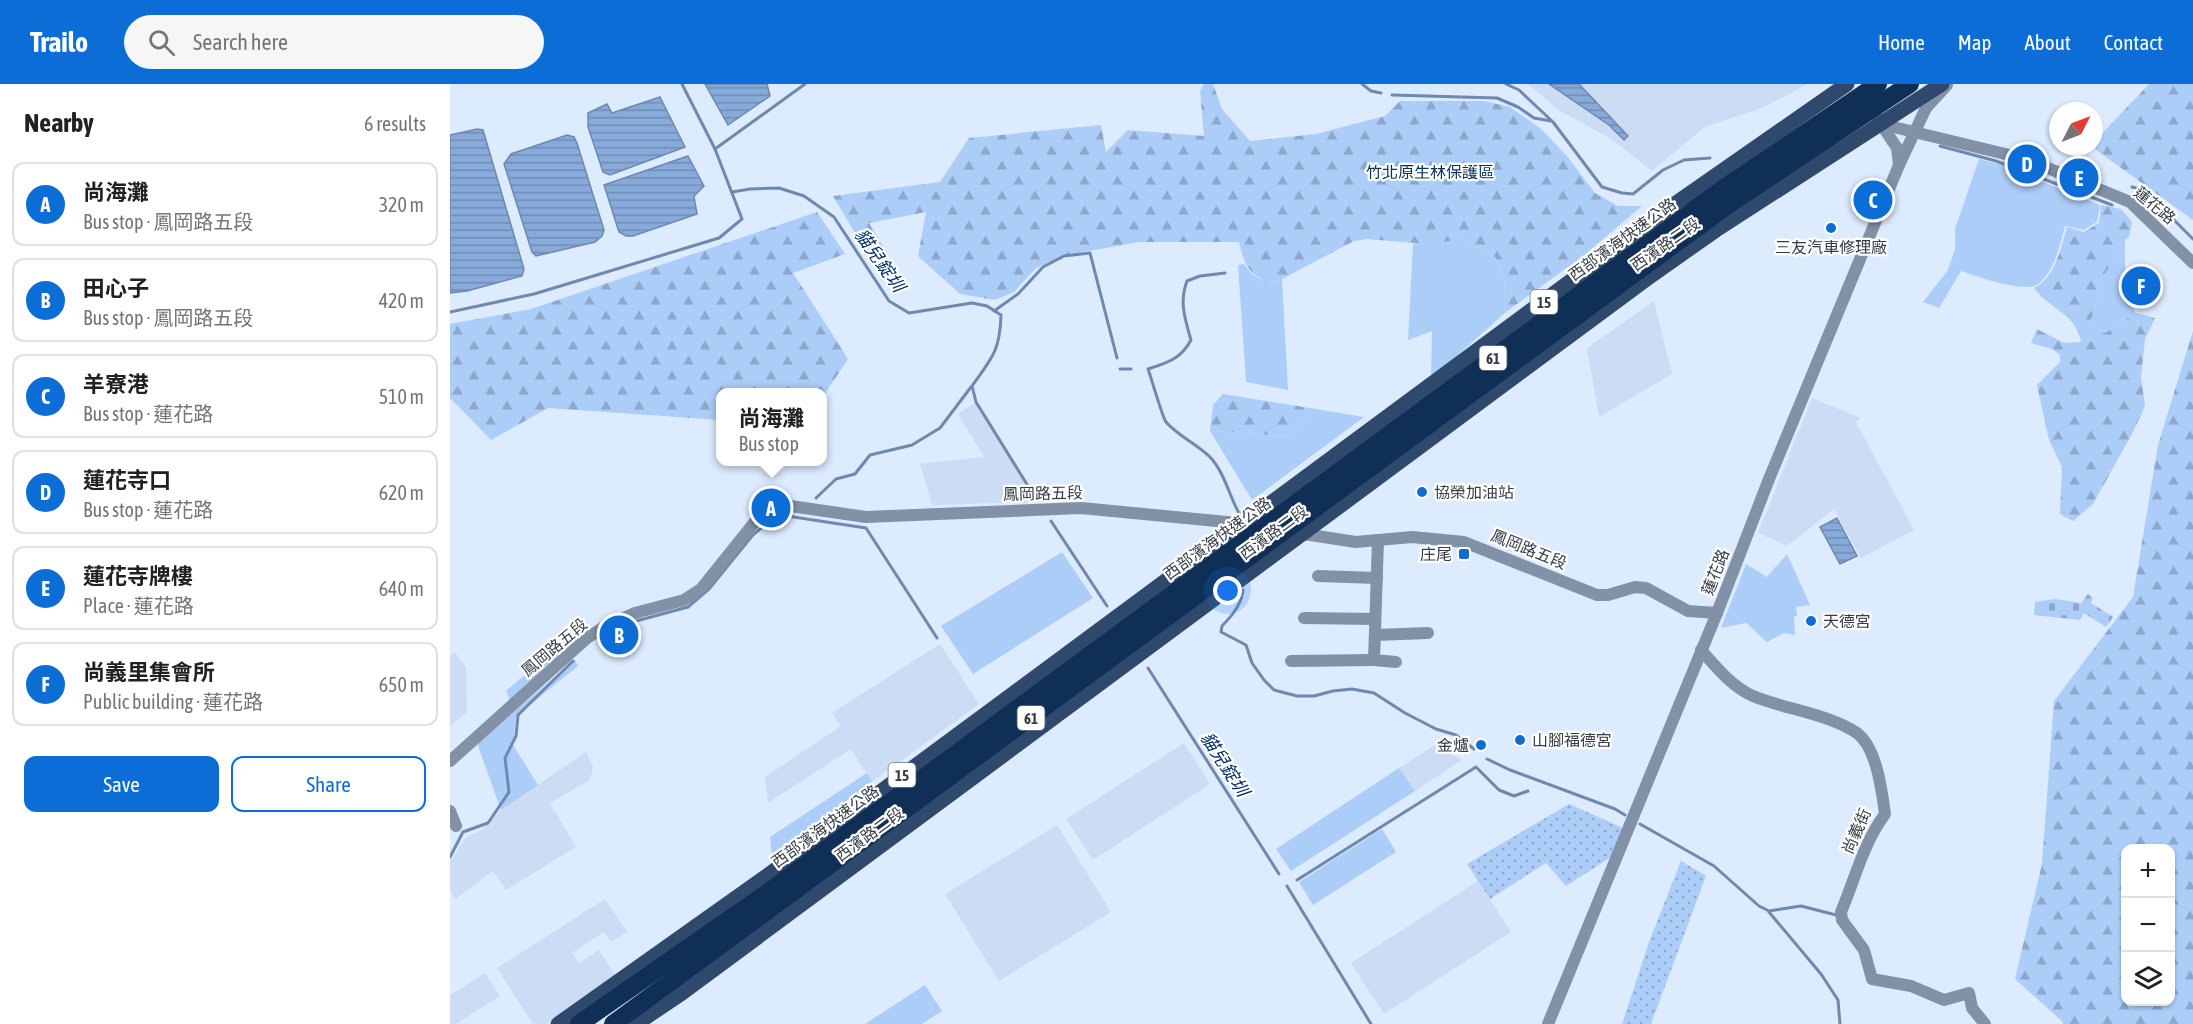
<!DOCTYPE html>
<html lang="en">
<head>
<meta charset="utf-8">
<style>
	body { margin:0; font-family:"Asap Condensed","Noto Sans TC",sans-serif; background:#f6f6f6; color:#202124 }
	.controls { position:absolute; right:18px; bottom:18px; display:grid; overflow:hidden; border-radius:12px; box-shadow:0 2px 4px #0004 }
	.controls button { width:54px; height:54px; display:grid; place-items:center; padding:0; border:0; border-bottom:2px solid #e0e0e0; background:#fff; color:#202124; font:30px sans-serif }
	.compass { position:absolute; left:1599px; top:18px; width:54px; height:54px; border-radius:50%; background:#fff; box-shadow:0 2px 4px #0004; rotate:48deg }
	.you { position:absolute; left:778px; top:507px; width:21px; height:21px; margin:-15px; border:4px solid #fff; border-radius:50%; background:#1a73e8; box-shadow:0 0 0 9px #1a73e833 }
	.badge { display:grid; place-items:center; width:39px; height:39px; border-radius:50%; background:#0b6dd5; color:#fff; font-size:20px; font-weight:700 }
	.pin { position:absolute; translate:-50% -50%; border:3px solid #fff; box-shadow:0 2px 6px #0006 }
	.popup { position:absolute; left:266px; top:304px; width:111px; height:78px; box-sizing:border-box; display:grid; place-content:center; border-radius:12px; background:#fff; filter:drop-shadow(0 2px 4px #0005); font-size:20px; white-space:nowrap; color:#757577 }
	.popup b { font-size:22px; color:#202124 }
	.popup::after { content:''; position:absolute; left:50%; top:100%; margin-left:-12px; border:12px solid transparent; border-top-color:#fff }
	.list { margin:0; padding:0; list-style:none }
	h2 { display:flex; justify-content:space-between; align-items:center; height:78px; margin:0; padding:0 24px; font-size:26px }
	h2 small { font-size:20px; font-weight:400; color:#757577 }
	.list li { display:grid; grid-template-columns:39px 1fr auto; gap:18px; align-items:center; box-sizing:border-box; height:84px; margin:0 12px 12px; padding:0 12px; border:2px solid #e0e0e0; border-radius:12px }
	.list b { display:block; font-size:22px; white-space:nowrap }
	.list p { margin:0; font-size:20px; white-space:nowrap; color:#757577 }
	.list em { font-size:20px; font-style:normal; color:#757577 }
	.actions { display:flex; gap:12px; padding:18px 24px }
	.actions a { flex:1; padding:14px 0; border:2px solid #0b6dd5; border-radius:12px; text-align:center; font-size:21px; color:#0b6dd5 }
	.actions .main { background:#0b6dd5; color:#fff }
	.icon { flex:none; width:33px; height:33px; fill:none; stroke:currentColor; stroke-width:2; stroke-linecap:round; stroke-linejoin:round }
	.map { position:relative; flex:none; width:1743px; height:940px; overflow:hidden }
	header { display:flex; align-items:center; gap:36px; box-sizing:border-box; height:84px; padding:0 30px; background:#0b6dd5; color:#fff }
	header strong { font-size:28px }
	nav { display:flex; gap:33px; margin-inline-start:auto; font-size:21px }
	.search { width:420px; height:54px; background:#f6f6f6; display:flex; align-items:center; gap:15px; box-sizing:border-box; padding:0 21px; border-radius:33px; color:#757577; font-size:22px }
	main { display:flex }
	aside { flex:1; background:#fff }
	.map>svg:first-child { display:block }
	.built { fill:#cbdcf4 }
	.grass { fill:#accdf8 }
	.forest { fill:url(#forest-firs); fill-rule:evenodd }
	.cemetery { fill:url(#cemetery-stones) }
	.garden { fill:url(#garden-dots) }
	.water { fill:url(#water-rules); stroke:#6f89ae; stroke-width:1.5 }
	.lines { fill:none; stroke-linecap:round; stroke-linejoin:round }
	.stream { stroke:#6f89ae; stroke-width:3 }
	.minor { stroke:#8291a6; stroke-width:12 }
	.major { stroke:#2e496c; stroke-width:15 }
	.highway { stroke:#102f57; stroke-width:18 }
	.highway-bridge { stroke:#102f57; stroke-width:18 }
	.poi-dot { fill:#0b6dd5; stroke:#fff; stroke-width:2 }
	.labels { text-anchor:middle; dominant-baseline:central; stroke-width:4.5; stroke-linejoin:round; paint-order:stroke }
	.shield { fill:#fff; stroke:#72777e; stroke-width:1.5 }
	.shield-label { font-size:15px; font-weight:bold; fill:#363d47 }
	.park-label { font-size:16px; fill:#0b2f5a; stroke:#fff }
	.street-label { font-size:16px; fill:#363d47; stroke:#fff }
	.poi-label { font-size:16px; fill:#363d47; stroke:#fff; text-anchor:start }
	.water-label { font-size:18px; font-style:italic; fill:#002e66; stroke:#fff }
</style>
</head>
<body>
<header>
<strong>Trailo</strong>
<div class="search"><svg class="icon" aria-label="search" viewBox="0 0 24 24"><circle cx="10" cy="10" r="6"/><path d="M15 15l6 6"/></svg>Search here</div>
<nav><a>Home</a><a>Map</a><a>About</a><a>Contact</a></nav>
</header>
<main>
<aside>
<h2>Nearby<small>6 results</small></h2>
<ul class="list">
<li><span class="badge">A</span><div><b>尚海灘</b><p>Bus stop · 鳳岡路五段</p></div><em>320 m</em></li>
<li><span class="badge">B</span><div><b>田心子</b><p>Bus stop · 鳳岡路五段</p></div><em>420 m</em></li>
<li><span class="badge">C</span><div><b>羊寮港</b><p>Bus stop · 蓮花路</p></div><em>510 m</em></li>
<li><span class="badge">D</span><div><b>蓮花寺口</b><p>Bus stop · 蓮花路</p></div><em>620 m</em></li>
<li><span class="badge">E</span><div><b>蓮花寺牌樓</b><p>Place · 蓮花路</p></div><em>640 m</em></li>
<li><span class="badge">F</span><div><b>尚義里集會所</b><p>Public building · 蓮花路</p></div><em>650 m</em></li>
</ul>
<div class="actions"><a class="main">Save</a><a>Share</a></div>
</aside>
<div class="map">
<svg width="1743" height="940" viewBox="0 0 1743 940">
	<defs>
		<pattern id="forest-firs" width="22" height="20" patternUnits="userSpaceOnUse" patternTransform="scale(1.5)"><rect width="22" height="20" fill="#accdf8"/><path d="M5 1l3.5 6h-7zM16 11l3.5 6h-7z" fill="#8da8cb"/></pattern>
		<pattern id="cemetery-stones" width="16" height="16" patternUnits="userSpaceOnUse" patternTransform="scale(1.5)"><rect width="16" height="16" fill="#accdf8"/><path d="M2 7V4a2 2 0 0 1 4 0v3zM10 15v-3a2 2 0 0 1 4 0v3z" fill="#8da8cb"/></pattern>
		<pattern id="garden-dots" width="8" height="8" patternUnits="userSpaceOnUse" patternTransform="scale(1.5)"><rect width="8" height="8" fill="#accdf8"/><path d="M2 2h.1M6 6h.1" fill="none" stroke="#8da8cb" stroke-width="1.8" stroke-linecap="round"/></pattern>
		<pattern id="water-rules" width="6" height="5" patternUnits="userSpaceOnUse" patternTransform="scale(1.5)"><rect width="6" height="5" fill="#87aada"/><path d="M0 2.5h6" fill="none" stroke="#6f8cb3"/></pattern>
	</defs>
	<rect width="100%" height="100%" fill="#ddebff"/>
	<g class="built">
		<path d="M 1078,0 L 1358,0 L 1312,24 L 1255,43 L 1202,87 L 1160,54 L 1110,27 Z"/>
		<path d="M 1204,217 L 1222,290 L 1149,333 L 1137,264 Z"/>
		<path d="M 1362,314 L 1411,334 L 1406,338 L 1464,446 L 1411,474 L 1384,425 L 1337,462 L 1308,449 Z"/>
		<path d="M 526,318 L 587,418 L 482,421 L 470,380 L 534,373 L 508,330 Z"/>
		<path d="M 490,560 L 529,620 L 422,698 L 401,665 L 318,719 L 315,693 L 391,642 L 382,629 Z"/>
		<path d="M 5,568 L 16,584 L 17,628 L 0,642 L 0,571 Z"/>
		<path d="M 734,659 L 760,700 L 643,776 L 616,735 Z"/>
		<path d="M 986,660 L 1012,676 L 965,707 L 949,684 Z"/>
		<path d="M 136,668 L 143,683 L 140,696 L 100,719 L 126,763 L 56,806 L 43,787 L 5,815 L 0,807 L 0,778 L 15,754 L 32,746 L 51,726 Z"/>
		<path d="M 607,741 L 661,828 L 549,897 L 495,810 Z"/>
		<path d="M 1028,797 L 1061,848 L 934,930 L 901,879 Z"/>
		<path d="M 155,815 L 177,848 L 161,858 L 154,848 L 122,869 L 129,879 L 149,866 L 167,894 L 96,940 L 83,940 L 47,884 Z"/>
		<path d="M 35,889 L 50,912 L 6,940 L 0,940 L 0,911 Z"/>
	</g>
	<g class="grass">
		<path d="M 1529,75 L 1549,80 L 1650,121 L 1647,138 L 1634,146 L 1615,142 C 1610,160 1605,187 1588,200 C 1574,210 1527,192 1511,187 L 1489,224 L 1473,218 L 1498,186 L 1505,165 L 1505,145 Z"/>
		<path d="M 1015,155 L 1046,174 L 1054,195 L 1056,228 L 981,295 L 982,247 L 958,256 L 963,160 Z"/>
		<path d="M 1675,156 L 1675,201 L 1669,208 L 1686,229 L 1655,249 L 1640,240 L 1654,190 L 1661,182 L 1666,162 Z"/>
		<path d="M 794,180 L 802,190 L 817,199 L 832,195 L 838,306 L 796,298 L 788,181 Z"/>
		<path d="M 866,325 L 914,333 L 802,416 L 760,347 L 837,352 Z"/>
		<path d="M 612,468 L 643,514 L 523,590 L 491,542 Z"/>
		<path d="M 1337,470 L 1360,521 L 1346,523 L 1347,532 L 1344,532 L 1345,551 L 1334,549 L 1317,558 L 1296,539 L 1271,544 L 1296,480 L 1317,493 Z"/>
		<path d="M 115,557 L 120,566 L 61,618 L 56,607 Z"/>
		<path d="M 125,576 L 128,582 L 66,632 L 63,661 L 88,701 L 51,726 L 27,659 Z"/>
		<path d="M 949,684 L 965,707 L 841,787 L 826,765 Z"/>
		<path d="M 417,689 L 422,698 L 322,772 L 320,753 Z"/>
		<path d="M 932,745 L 946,768 L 863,821 L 849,798 Z"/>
		<path d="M 475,901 L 492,927 L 472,940 L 415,940 Z"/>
	</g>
	<g class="forest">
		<path d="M 754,0 L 763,0 L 772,25 L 800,57 L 866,50 L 935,32 L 950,17 L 1034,17 L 1060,23 L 1090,44 L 1117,72 L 1145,109 L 1168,122 L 1192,122 L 1133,172 L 1056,228 L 1054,195 L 1046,174 L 1015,155 L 975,160 L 917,155 L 904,157 L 832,195 L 817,199 C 796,186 795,181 789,158 L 689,158 L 617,171 L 586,184 L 564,208 L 545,216 L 510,210 L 468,172 L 476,128 L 419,139 L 437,169 L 425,183 L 383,112 L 490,98 L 519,54 L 651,41 L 656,68 L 678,46 L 754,52 L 750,7 Z"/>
		<path d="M 1699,0 L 1743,0 L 1743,136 L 1642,63 L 1644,58 Z"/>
		<path d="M 1651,121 L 1671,125 L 1682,138 L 1679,153 L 1666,162 L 1661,182 L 1654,190 L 1640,240 L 1655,249 L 1686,229 L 1705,234 L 1695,255 L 1691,293 L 1695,322 L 1683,348 L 1643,420 L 1623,437 L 1610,430 L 1612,383 L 1599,356 L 1587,301 L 1610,278 L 1610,271 L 1602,265 L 1581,259 L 1587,245 L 1614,259 L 1631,258 C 1626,229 1599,225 1584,204 C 1605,194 1611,164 1617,143 L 1634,148 L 1649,139 Z"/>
		<path d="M 367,128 L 395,170 L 343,189 L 398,275 L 372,314 L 372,308 L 270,308 L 270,336 L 98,324 L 41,356 L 0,314 L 0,240 L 81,225 Z"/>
		<path d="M 1743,247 L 1743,940 L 1613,940 L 1612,937 L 1565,895 L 1592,780 L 1604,617 L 1683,513 L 1708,361 ZM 1676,764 L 1720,764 L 1720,918 L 1676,918 Z"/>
		<path d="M 773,310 L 866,325 L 837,352 L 760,347 L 763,321 Z"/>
	</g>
	<path class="cemetery" d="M 1638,510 L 1643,514 L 1641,519 L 1663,533 L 1656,543 L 1634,529 L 1630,536 L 1584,531 L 1585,518 L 1605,515 L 1631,519 Z"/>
	<g class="garden">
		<path d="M 1119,720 L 1173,744 L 1161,773 L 1116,802 L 1096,779 L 1040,815 L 1017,780 Z"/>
		<path d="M 1231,777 L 1256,792 L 1201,940 L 1172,940 L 1199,858 Z"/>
	</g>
	<g class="water">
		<path d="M 255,0 L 317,0 L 320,12 L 278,41 Z"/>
		<path d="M 1099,0 L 1129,0 L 1178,52 L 1174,56 L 1159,41 Z"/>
		<path d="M 210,13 L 235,63 L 160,91 L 153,88 L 138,43 L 138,29 L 157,20 L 162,29 Z"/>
		<path d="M 27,45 L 33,46 L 74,185 L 72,192 L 17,207 L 0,209 L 0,51 Z"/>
		<path d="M 117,51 L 124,53 L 127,59 L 154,146 L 152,152 L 145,158 L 86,172 L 82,168 L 54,80 L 61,70 Z"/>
		<path d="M 238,72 L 254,102 L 244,112 L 247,130 L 183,152 L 176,152 L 169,148 L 154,101 Z"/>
		<path d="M 1387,434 L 1407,472 L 1390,480 L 1370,443 Z"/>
	</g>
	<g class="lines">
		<g class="stream">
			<path d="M 912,0 L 921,7 L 931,9"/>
			<path d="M 1056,0 L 1069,6 L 1103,38 L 1152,103 L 1172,109 L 1183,110 L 1213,86 L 1234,76 L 1260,74"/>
			<path d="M 942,11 L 1047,14 L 1068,23 L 1084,34 L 1101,37"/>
			<path d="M 1490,62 L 1546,77 L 1662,121"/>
			<path d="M 265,65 L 355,0"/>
			<path d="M 1682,103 L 1694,106 L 1743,155"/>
			<path d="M 282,108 L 300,105 L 329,104 L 354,112 L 384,133 L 439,217 L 459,229 L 522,219 L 537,222 L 551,231 C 550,267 542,274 522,302 L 526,318 L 578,402"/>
			<path d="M 775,189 L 750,192 L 737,197 C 729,218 735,235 741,256 C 731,275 717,279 698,285 C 701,293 713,335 716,338 C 728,352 747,360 760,373 C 775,389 779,412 790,431"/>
			<path d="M 544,227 L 568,210 L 593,183 L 614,172 L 640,169 L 667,274"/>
			<path d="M 0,228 L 84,210 L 269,154 L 292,135 L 265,65 L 232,0"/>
			<path d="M 670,285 L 681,285"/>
			<path d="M 366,414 L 386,395 L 405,390 L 420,371 L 462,361 L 490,344 L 521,303"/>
			<path d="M 601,437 L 657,522"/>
			<path d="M 793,506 C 792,520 782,532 772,542 L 771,548 L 796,561 L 802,579 L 814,596 L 824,606 L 847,612 L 864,612 L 883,607 L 902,605 L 924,609 L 955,629 L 986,645 L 1006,651 L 1024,665"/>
			<path d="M 175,540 L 238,523 L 259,505 L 302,452 L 319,437 L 337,432 L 416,444 L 487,554"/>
			<path d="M 698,584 L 829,790"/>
			<path d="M 1037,675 L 1060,686 L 1165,725 L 1175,731"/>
			<path d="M 1190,740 L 1264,782 L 1309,822 L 1319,827 L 1351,822 L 1386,831"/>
			<path d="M 0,773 L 13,748 L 38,739 L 59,708 L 55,674 L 66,652 L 68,631 L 123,577"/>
			<path d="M 847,796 L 1026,683 L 1049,706 L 1064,712 L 1078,707"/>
			<path d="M 837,802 L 921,940"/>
			<path d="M 1319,828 L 1371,890 L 1388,916 L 1390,940"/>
		</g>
		<g class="minor">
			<path d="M 1428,35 L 1431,40 L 1576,75 L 1680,118 L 1743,179"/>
			<path d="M 1431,40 L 1447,64 L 1449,81"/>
			<path d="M 847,449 L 906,458 L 962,453 L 1014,458 L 1147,511 L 1158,511 L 1185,503 L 1196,504 L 1238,527 L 1267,529"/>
			<path d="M 928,456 L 924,576 L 946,578"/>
			<path d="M 868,492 L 927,494"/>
			<path d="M 854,534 L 925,535"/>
			<path d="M 925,551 L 978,549"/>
			<path d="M 1251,566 C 1266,583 1282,603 1303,612 C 1334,625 1379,630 1407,649 C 1427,664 1432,708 1435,730 C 1413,760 1405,795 1391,828 L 1392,836 L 1414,866 L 1422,895 L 1461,902 L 1494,916 L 1519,909 L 1522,924 L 1535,940"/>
			<path d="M 841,577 L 924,576"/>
			<path d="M 0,677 L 137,554 L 154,543 L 185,529 L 234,516 L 251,505 L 320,419 L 416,433 L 631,424 L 798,440"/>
			<path d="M 0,727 L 6,742"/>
			<path d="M 1098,940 L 1267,529 L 1319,395 L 1449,81 L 1476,24 L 1497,1"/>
		</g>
		<g class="major">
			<path d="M 108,940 L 318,791 L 1222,122 L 1397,0"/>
			<path d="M 186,940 L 232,909 L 1202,191 L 1266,146 L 1492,0"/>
		</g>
		<g class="highway">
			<path d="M 129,940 L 320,807 L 1270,107"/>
			<path d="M 163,940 L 1279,120"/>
		</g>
		<g class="highway-bridge">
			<path d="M 1270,107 L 1428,0"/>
			<path d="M 1279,120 L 1460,0"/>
		</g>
	</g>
	<g class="poi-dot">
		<circle cx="1381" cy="144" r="6"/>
		<circle cx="972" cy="408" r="6"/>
		<rect x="1008" y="464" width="12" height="12" rx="3"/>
		<circle cx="1361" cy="537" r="6"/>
		<circle cx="1070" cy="656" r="6"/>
		<circle cx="1031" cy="661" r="6"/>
	</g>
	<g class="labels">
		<g class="shield">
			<rect x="1080.5" y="206" width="27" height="24" rx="4.5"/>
			<rect x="1029.5" y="262" width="27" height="24" rx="4.5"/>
			<rect x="567.5" y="622" width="27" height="24" rx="4.5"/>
			<rect x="438.5" y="679" width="27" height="24" rx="4.5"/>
		</g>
		<g class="shield-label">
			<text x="1094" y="218">15</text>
			<text x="1043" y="274">61</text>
			<text x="581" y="634">61</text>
			<text x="452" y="691">15</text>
		</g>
		<g class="park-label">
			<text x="980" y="88">竹北原生林保護區</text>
		</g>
		<g class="street-label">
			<text transform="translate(1705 121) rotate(40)">蓮花路</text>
			<text transform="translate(1172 155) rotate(-36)">西部濱海快速公路</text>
			<text transform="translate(1215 160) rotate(-35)">西濱路二段</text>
			<text transform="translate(593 409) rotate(-1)">鳳岡路五段</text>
			<text transform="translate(823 448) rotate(-36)">西濱路二段</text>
			<text transform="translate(767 454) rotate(-36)">西部濱海快速公路</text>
			<text transform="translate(1079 465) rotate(22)">鳳岡路五段</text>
			<text transform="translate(1265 488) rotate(-69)">蓮花路</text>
			<text transform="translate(104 563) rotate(-40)">鳳岡路五段</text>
			<text transform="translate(375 742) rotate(-36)">西部濱海快速公路</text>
			<text transform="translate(1406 747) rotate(-66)">尚義街</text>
			<text transform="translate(419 750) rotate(-36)">西濱路二段</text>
		</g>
		<g class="poi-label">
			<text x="1381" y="163" text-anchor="middle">三友汽車修理廠</text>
			<text x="984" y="408">協榮加油站</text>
			<text x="1002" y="470" text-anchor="end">庄尾</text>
			<text x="1373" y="537">天德宮</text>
			<text x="1082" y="656">山腳福德宮</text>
			<text x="1019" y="661" text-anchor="end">金爐</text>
		</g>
		<g class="water-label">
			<text transform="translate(430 176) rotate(55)">貓兒錠圳</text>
			<text transform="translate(775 680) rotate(57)">貓兒錠圳</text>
		</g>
	</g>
</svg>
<div class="controls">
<button>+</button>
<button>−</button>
<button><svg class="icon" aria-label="layers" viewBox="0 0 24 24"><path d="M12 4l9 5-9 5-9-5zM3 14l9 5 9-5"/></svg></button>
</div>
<svg class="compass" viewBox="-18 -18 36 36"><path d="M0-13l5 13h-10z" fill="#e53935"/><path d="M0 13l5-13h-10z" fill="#757577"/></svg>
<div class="you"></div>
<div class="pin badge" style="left:321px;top:424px">A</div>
<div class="popup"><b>尚海灘</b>Bus stop</div>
<div class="pin badge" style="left:169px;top:551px">B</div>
<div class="pin badge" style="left:1423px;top:116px">C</div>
<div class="pin badge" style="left:1577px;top:80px">D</div>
<div class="pin badge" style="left:1629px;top:94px">E</div>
<div class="pin badge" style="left:1691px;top:202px">F</div>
</div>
</main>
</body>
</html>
